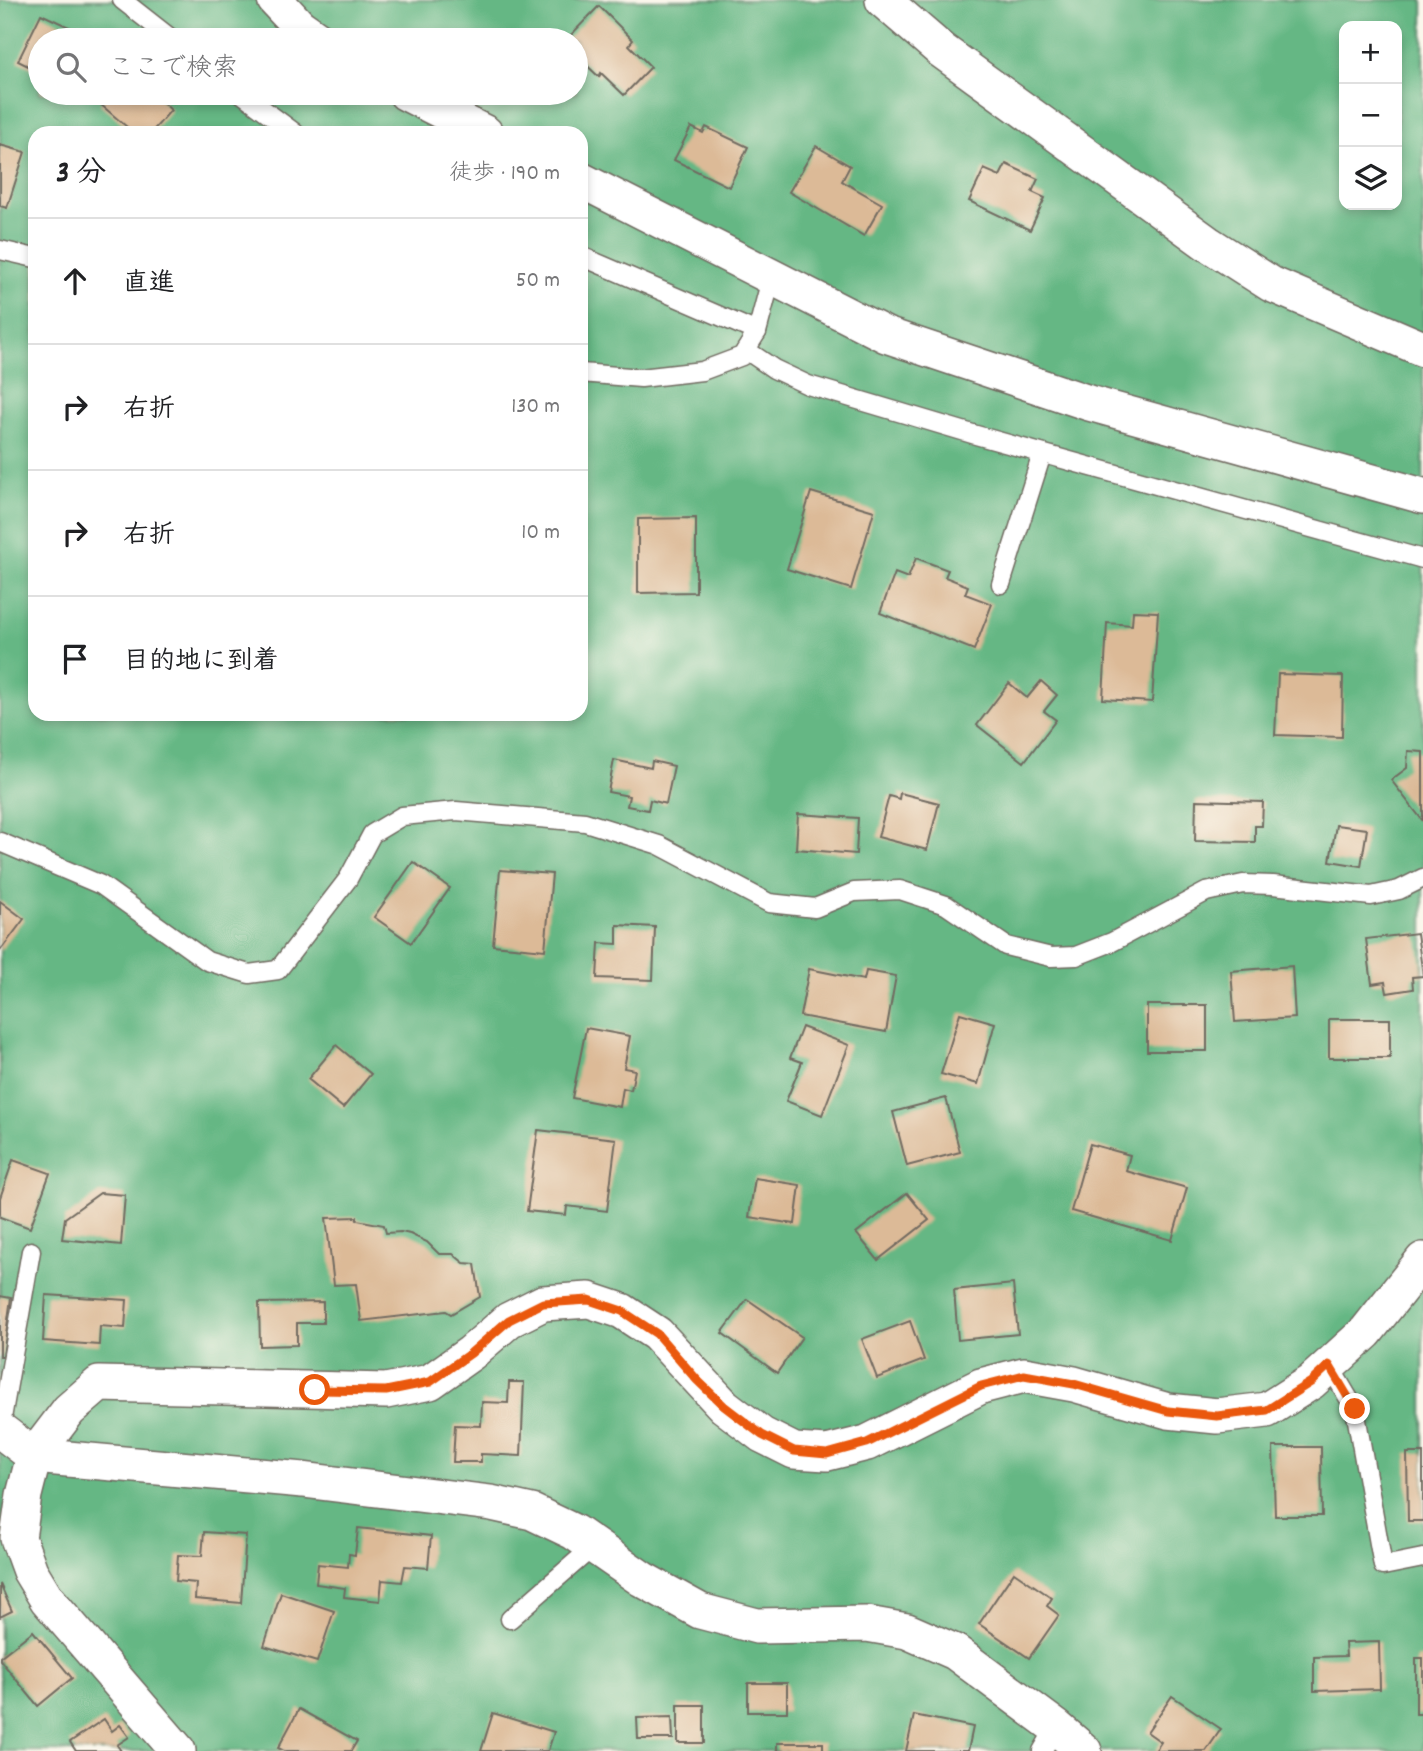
<!DOCTYPE html>
<html lang="ja">
<head>
<meta charset="utf-8">
<style>
	body { margin:0; font-family:Dekko,"Klee One",sans-serif; background:#f6f6f6; color:#202124 }
	.controls { position:absolute; right:21px; top:21px; display:grid; overflow:hidden; border-radius:14px; box-shadow:0 4px 10px #0003 }
	.controls button { width:63px; height:63px; display:grid; place-items:center; padding:0; border:0; border-bottom:2px solid #e0e0e0; background:#fff; color:#202124; font:35px sans-serif }
	.stop { position:absolute; width:21px; height:21px; margin:-16px; border:5px solid #ea580c; border-radius:50%; background:#fff }
	.stop.end { background:#ea580c; border-color:#fff; box-shadow:0 2px 7px #0008 }
	.list { margin:0; padding:0; list-style:none }
	h2 { display:flex; justify-content:space-between; align-items:center; height:91px; margin:0; padding:0 28px; font-size:30px }
	h2 small { font-size:23px; font-weight:400; color:#757577 }
	.list li { display:grid; grid-template-columns:46px 1fr auto; gap:21px; align-items:center; box-sizing:border-box; height:126px; padding:0 28px; border-top:2px solid #e0e0e0 }
	.list b { display:block; font-size:26px; white-space:nowrap }
	.list em { font-size:23px; font-style:normal; color:#757577 }
	.icon { flex:none; width:38px; height:38px; fill:none; stroke:currentColor; stroke-width:2; stroke-linecap:round; stroke-linejoin:round }
	.map { position:relative; flex:none; width:1423px; height:1751px; overflow:hidden }
	.search { position:absolute; background:#fff; box-shadow:0 4px 10px #0003; left:28px; top:28px; width:560px; height:77px; display:flex; align-items:center; gap:18px; box-sizing:border-box; padding:0 24px; border-radius:38px; color:#757577; font-size:26px }
	.panel { position:absolute; background:#fff; box-shadow:0 4px 10px #0003; left:28px; top:126px; width:560px; height:595px; border-radius:21px }
	.map>svg:first-child { display:block }
	.forest { fill:#65b784; stroke:#487158; stroke-width:2; fill-rule:evenodd }
	.building { fill:#dcba97 }
	.lines { fill:none; stroke-linecap:round; stroke-linejoin:round }
	.lane-casing { stroke:#716b61; stroke-width:21 }
	.street-casing { stroke:#716b61; stroke-width:38 }
	.lane { stroke:#fff; stroke-width:18 }
	.street { stroke:#fff; stroke-width:35 }
	.route { stroke:#ea580c; stroke-width:9 }
</style>
</head>
<body>
<div class="map">
<svg width="1423" height="1751" viewBox="0 0 1423 1751">
	<rect width="100%" height="100%" fill="#fbf7ec"/>
	<filter id="ink" filterUnits="userSpaceOnUse"><feTurbulence type="fractalNoise" baseFrequency=".0143" numOctaves="2"/><feDisplacementMap in="SourceGraphic" scale="14" xChannelSelector="R" yChannelSelector="G"/><feConvolveMatrix kernelMatrix="1 2 1 2 8 2 1 2 1" color-interpolation-filters="sRGB"/></filter>
	<filter id="wash" filterUnits="userSpaceOnUse"><feTurbulence type="fractalNoise" baseFrequency=".00686" numOctaves="4" result="noise"/><feDisplacementMap in="SourceGraphic" scale="28" xChannelSelector="R" yChannelSelector="G"/><feGaussianBlur stdDeviation="1.57" result="paint"/><feColorMatrix in="noise" values="0 0 0 0 0 0 0 0 0 0 0 0 0 0 0 0 0 1.4 0 .05"/><feComposite in="paint" operator="in"/></filter>
	<g filter="url(#wash)">
		<rect width="100%" height="100%" fill="#f2e1c4"/>
		<path class="forest" d="M 0,0 L 1423,0 L 1423,1751 L 0,1751 ZM 1344,26 L 1397,26 L 1397,205 L 1344,205 ZM 40,40 L 576,40 L 576,93 L 40,93 ZM 35,133 L 581,133 L 581,714 L 35,714 Z"/>
		<g id="blocks">
			<g class="building">
				<path d="M 599,6 L 633,40 L 629,45 L 651,67 L 624,95 L 601,73 L 599,77 L 576,55 L 576,40 L 566,40 Z"/>
				<path d="M 41,14 L 84,34 L 81,40 L 40,40 L 40,72 L 18,61 Z"/>
				<path d="M 110,93 L 153,93 L 171,110 L 151,133 L 134,133 L 100,104 Z"/>
				<path d="M 691,127 L 703,133 L 706,127 L 748,147 L 729,187 L 674,160 Z"/>
				<path d="M 0,145 L 25,152 L 7,208 L 0,206 Z"/>
				<path d="M 816,146 L 850,166 L 842,181 L 882,204 L 864,236 L 789,192 Z"/>
				<path d="M 1006,164 L 1038,179 L 1032,192 L 1045,198 L 1030,230 L 969,201 L 984,169 L 1000,176 Z"/>
				<path d="M 811,492 L 874,511 L 851,589 L 787,569 Z"/>
				<path d="M 696,518 L 696,592 L 638,593 L 638,519 Z"/>
				<path d="M 916,558 L 948,570 L 945,577 L 968,586 L 965,594 L 992,604 L 974,650 L 880,613 L 895,573 L 908,578 Z"/>
				<path d="M 1133,611 L 1158,612 L 1152,702 L 1103,699 L 1107,623 L 1132,625 Z"/>
				<path d="M 1278,674 L 1343,676 L 1342,737 L 1275,735 Z"/>
				<path d="M 1041,681 L 1057,695 L 1044,711 L 1056,720 L 1024,762 L 977,725 L 1009,683 L 1027,698 Z"/>
				<path d="M 1408,751 L 1423,752 L 1423,821 L 1391,780 L 1407,768 Z"/>
				<path d="M 614,760 L 651,768 L 652,761 L 674,766 L 666,804 L 650,800 L 648,810 L 627,806 L 629,796 L 608,792 Z"/>
				<path d="M 900,793 L 939,803 L 927,850 L 878,837 L 889,796 L 899,799 Z"/>
				<path d="M 1196,800 L 1263,802 L 1262,826 L 1255,826 L 1255,842 L 1195,841 Z"/>
				<path d="M 798,814 L 858,818 L 856,854 L 796,849 Z"/>
				<path d="M 1336,825 L 1367,829 L 1361,866 L 1330,861 Z"/>
				<path d="M 413,862 L 450,888 L 411,943 L 374,917 Z"/>
				<path d="M 500,870 L 552,874 L 545,950 L 493,945 Z"/>
				<path d="M 0,901 L 24,919 L 0,951 Z"/>
				<path d="M 617,925 L 655,927 L 653,980 L 597,978 L 599,943 L 617,944 Z"/>
				<path d="M 1417,933 L 1423,976 L 1412,977 L 1413,989 L 1387,993 L 1385,982 L 1372,984 L 1366,939 Z"/>
				<path d="M 1292,966 L 1295,1018 L 1235,1022 L 1231,971 Z"/>
				<path d="M 809,969 L 864,980 L 866,971 L 896,976 L 886,1032 L 800,1016 Z"/>
				<rect x="1147" y="1005" width="60" height="46"/>
				<path d="M 960,1013 L 995,1023 L 978,1084 L 941,1074 Z"/>
				<rect x="1329" y="1019" width="61" height="39"/>
				<path d="M 802,1027 L 849,1045 L 822,1115 L 786,1101 L 802,1062 L 790,1058 Z"/>
				<path d="M 586,1028 L 630,1036 L 624,1068 L 635,1070 L 631,1090 L 623,1088 L 620,1107 L 572,1098 Z"/>
				<path d="M 336,1045 L 371,1074 L 343,1108 L 308,1079 Z"/>
				<path d="M 946,1098 L 960,1152 L 907,1166 L 893,1112 Z"/>
				<path d="M 538,1130 L 616,1139 L 607,1211 L 567,1206 L 566,1215 L 527,1211 Z"/>
				<path d="M 1090,1144 L 1130,1155 L 1126,1171 L 1187,1188 L 1172,1240 L 1071,1211 Z"/>
				<path d="M 13,1160 L 50,1173 L 30,1228 L 0,1217 L 0,1198 Z"/>
				<path d="M 755,1178 L 800,1185 L 795,1224 L 749,1217 Z"/>
				<path d="M 100,1193 L 125,1195 L 121,1245 L 62,1239 L 65,1218 Z"/>
				<path d="M 907,1193 L 929,1220 L 878,1260 L 856,1233 Z"/>
				<path d="M 357,1217 L 357,1220 L 384,1225 L 386,1233 L 401,1232 L 410,1234 L 427,1242 L 439,1254 L 453,1254 L 464,1263 L 475,1264 L 480,1297 L 451,1314 L 446,1311 L 361,1321 L 356,1284 L 334,1285 L 326,1218 Z"/>
				<path d="M 1013,1284 L 1018,1334 L 958,1340 L 954,1290 Z"/>
				<path d="M 46,1295 L 127,1300 L 125,1328 L 100,1326 L 99,1345 L 43,1341 Z"/>
				<path d="M 0,1296 L 11,1298 L 3,1356 L 0,1356 Z"/>
				<path d="M 747,1299 L 802,1337 L 777,1373 L 722,1333 Z"/>
				<path d="M 323,1302 L 323,1323 L 297,1323 L 297,1345 L 260,1346 L 259,1303 Z"/>
				<path d="M 910,1321 L 924,1360 L 877,1378 L 862,1339 Z"/>
				<path d="M 509,1382 L 524,1382 L 521,1456 L 481,1454 L 481,1462 L 453,1462 L 455,1425 L 481,1426 L 482,1402 L 508,1403 Z"/>
				<path d="M 1273,1447 L 1321,1447 L 1322,1516 L 1275,1516 Z"/>
				<path d="M 1407,1453 L 1423,1453 L 1423,1521 L 1408,1521 Z"/>
				<path d="M 358,1528 L 431,1536 L 428,1568 L 405,1566 L 402,1582 L 382,1580 L 380,1601 L 344,1597 L 345,1588 L 316,1584 L 318,1564 L 348,1567 L 349,1554 L 355,1555 Z"/>
				<path d="M 204,1532 L 246,1535 L 241,1603 L 195,1599 L 196,1583 L 176,1581 L 178,1555 L 202,1556 Z"/>
				<path d="M 1014,1572 L 1052,1598 L 1047,1606 L 1059,1615 L 1029,1658 L 979,1624 Z"/>
				<path d="M 0,1584 L 12,1611 L 0,1617 Z"/>
				<path d="M 281,1593 L 334,1611 L 317,1662 L 264,1646 Z"/>
				<path d="M 33,1631 L 72,1678 L 38,1706 L 0,1660 L 0,1657 Z"/>
				<path d="M 1379,1642 L 1380,1689 L 1314,1691 L 1314,1657 L 1346,1656 L 1345,1643 Z"/>
				<rect x="1416" y="1658" width="7" height="56"/>
				<rect x="748" y="1683" width="39" height="29"/>
				<path d="M 1172,1696 L 1221,1729 L 1206,1751 L 1155,1751 L 1161,1742 L 1147,1732 Z"/>
				<rect x="678" y="1705" width="26" height="38"/>
				<path d="M 299,1709 L 357,1741 L 351,1751 L 284,1751 L 278,1748 Z"/>
				<path d="M 493,1713 L 554,1732 L 548,1751 L 481,1751 Z"/>
				<path d="M 914,1715 L 973,1727 L 968,1751 L 906,1751 Z"/>
				<path d="M 672,1717 L 673,1739 L 638,1739 L 637,1718 Z"/>
				<path d="M 104,1719 L 112,1731 L 120,1725 L 129,1737 L 117,1745 L 121,1751 L 76,1751 L 70,1742 Z"/>
				<rect x="777" y="1743" width="46" height="8"/>
			</g>
		</g>
	</g>
	<g filter="url(#ink)">
		<use href="#blocks" fill-opacity="0" stroke="#716b61" stroke-width="2"/>
		<g class="lines">
			<g class="lane-casing">
				<g id="lane">
					<path d="M 122,0 L 173,40"/>
					<path d="M 241,93 L 295,133"/>
					<path d="M 0,250 L 35,258"/>
					<path d="M 581,256 L 757,332"/>
					<path d="M 746,350 L 774,369 L 808,385 L 976,435 L 1423,559"/>
					<path d="M 581,373 L 641,378 L 702,371 L 742,356 L 757,332 L 771,279"/>
					<path d="M 1001,584 L 1042,454"/>
					<path d="M 0,842 L 101,885 L 207,961 L 249,974 L 278,970 L 348,879 L 372,834 L 402,816 L 456,811 L 585,822 L 659,845 L 769,903 L 815,908 L 854,892 L 900,890 L 946,905 L 1006,946 L 1051,957 L 1076,956 L 1112,942 L 1206,892 L 1243,884 L 1273,885 L 1371,896 L 1399,890 L 1423,878"/>
					<path d="M 1329,1365 L 1355,1409 L 1383,1566 L 1423,1558"/>
					<path d="M 0,1430 L 31,1251"/>
					<path d="M 510,1619 L 594,1546"/>
					<path d="M 1042,1751 L 1056,1727"/>
				</g>
			</g>
			<g class="street-casing">
				<g id="street">
					<path d="M 275,0 L 299,26 L 319,40"/>
					<path d="M 883,0 L 941,50 L 1207,243 L 1271,284 L 1423,349"/>
					<path d="M 406,93 L 485,133"/>
					<path d="M 581,180 L 886,335 L 1089,403 L 1423,496"/>
					<path d="M 0,1430 L 34,1456 L 303,1480 L 491,1503 L 532,1512 L 574,1532 L 642,1579 L 700,1611 L 757,1626 L 867,1624 L 907,1631 L 955,1652 L 1056,1727 L 1084,1751"/>
					<path d="M 178,1751 L 47,1599 L 30,1571 L 18,1538 L 24,1495 L 34,1456 L 69,1410 L 99,1384 L 386,1391 L 430,1382 L 471,1353 L 509,1320 L 543,1303 L 589,1300 L 622,1311 L 657,1334 L 724,1406 L 762,1435 L 794,1451 L 827,1453 L 867,1443 L 981,1386 L 1024,1375 L 1074,1384 L 1168,1411 L 1217,1416 L 1267,1410 L 1311,1382 L 1366,1332 L 1423,1260"/>
				</g>
			</g>
			<use href="#lane" class="lane"/>
			<use href="#street" class="street"/>
		</g>
	</g>
	<g class="lines" filter="url(#ink)">
		<path class="route" d="M 315,1390 L 386,1391 L 430,1382 L 471,1353 L 509,1320 L 543,1303 L 589,1300 L 622,1311 L 657,1334 L 697,1380 L 724,1406 L 762,1435 L 794,1451 L 827,1454 L 867,1443 L 981,1386 L 1024,1375 L 1074,1384 L 1168,1411 L 1217,1416 L 1267,1410 L 1311,1382 L 1329,1365 L 1355,1409"/>
	</g>
</svg>
<div class="controls">
<button>+</button>
<button>−</button>
<button><svg class="icon" aria-label="layers" viewBox="0 0 24 24"><path d="M12 4l9 5-9 5-9-5zM3 14l9 5 9-5"/></svg></button>
</div>
<div class="stop" style="left:315px;top:1390px"></div>
<div class="stop end" style="left:1355px;top:1409px"></div>
<div class="search"><svg class="icon" aria-label="search" viewBox="0 0 24 24"><circle cx="10" cy="10" r="6"/><path d="M15 15l6 6"/></svg>ここで検索</div>
<section class="panel">
<h2>3 分<small>徒歩 · 190 m</small></h2>
<ul class="list">
<li><svg class="icon" aria-label="ahead" viewBox="0 0 24 24"><path d="M12 20V5M6 11l6-6 6 6"/></svg><div><b>直進</b></div><em>50 m</em></li>
<li><svg class="icon" aria-label="right" viewBox="0 0 24 24"><path d="M7 20v-9h11M14 6l5 5-5 5"/></svg><div><b>右折</b></div><em>130 m</em></li>
<li><svg class="icon" aria-label="right" viewBox="0 0 24 24"><path d="M7 20v-9h11M14 6l5 5-5 5"/></svg><div><b>右折</b></div><em>10 m</em></li>
<li><svg class="icon" aria-label="arrive" viewBox="0 0 24 24"><path d="M6 21V4h12l-3 4 3 4H6"/></svg><div><b>目的地に到着</b></div></li>
</ul>
</section>
</div>
</body>
</html>
